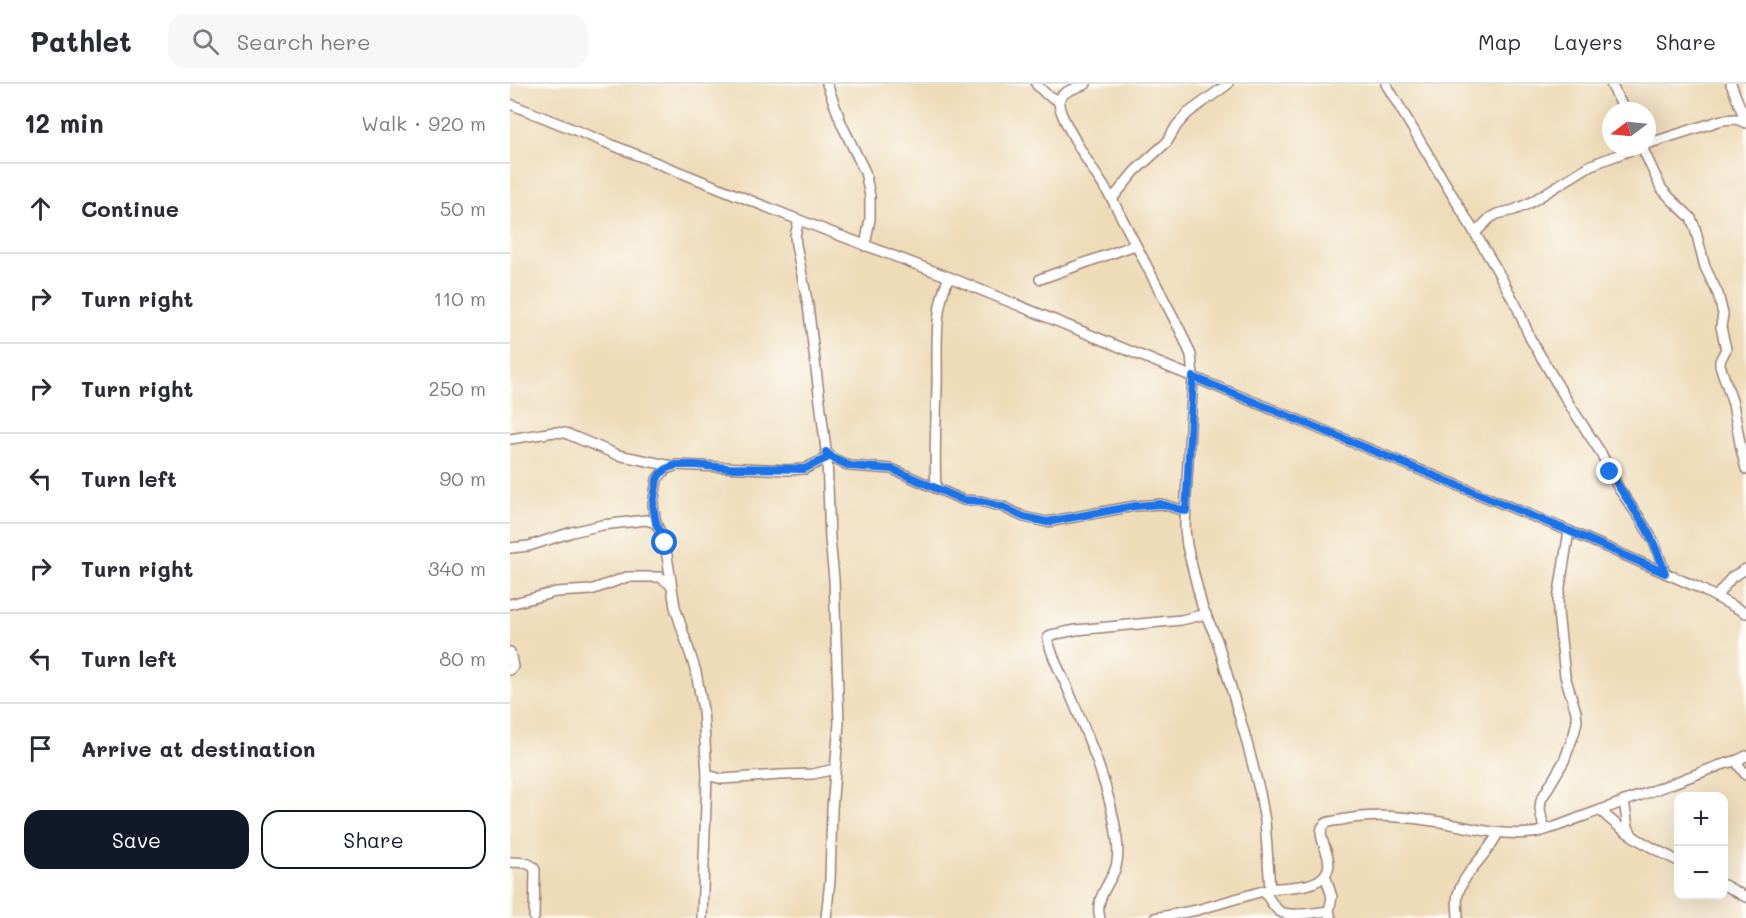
<!DOCTYPE html>
<html lang="en">
<head>
<meta charset="utf-8">
<style>
	body { margin:0; font-family:Mali,sans-serif; background:#f7f7f7; color:#2b2b33 }
	.controls { position:absolute; right:18px; bottom:18px; display:grid; overflow:hidden; border-radius:12px; box-shadow:0 6px 24px #0002 }
	.controls button { width:54px; height:54px; display:grid; place-items:center; padding:0; border:0; border-bottom:2px solid #e1e1e2; background:#fff; color:#2b2b33; font:30px sans-serif }
	.compass { position:absolute; left:1092px; top:18px; width:54px; height:54px; border-radius:50%; background:#fff; box-shadow:0 6px 24px #0002; rotate:254deg }
	.stop { position:absolute; width:18px; height:18px; margin:-14px; border:4px solid #1a73e8; border-radius:50%; background:#fff }
	.stop.end { background:#1a73e8; border-color:#fff; box-shadow:0 2px 6px #0008 }
	.list { margin:0; padding:0; list-style:none }
	h2 { display:flex; justify-content:space-between; align-items:center; height:78px; margin:0; padding:0 24px; font-size:26px }
	h2 small { font-size:20px; font-weight:400; color:#7c7c81 }
	.list li { display:grid; grid-template-columns:39px 1fr auto; gap:18px; align-items:center; box-sizing:border-box; height:90px; padding:0 24px; border-top:2px solid #e1e1e2 }
	.list b { display:block; font-size:22px; white-space:nowrap }
	.list em { font-size:20px; font-style:normal; color:#7c7c81 }
	.actions { display:flex; gap:12px; padding:18px 24px }
	.actions a { flex:1; padding:14px 0; border:2px solid #111827; border-radius:18px; text-align:center; font-size:21px; color:#111827 }
	.actions .main { background:#111827; color:#fff }
	.icon { flex:none; width:33px; height:33px; fill:none; stroke:currentColor; stroke-width:2; stroke-linecap:round; stroke-linejoin:round }
	.map { position:relative; flex:none; width:1236px; height:834px; overflow:hidden }
	header { display:flex; align-items:center; gap:36px; box-sizing:border-box; height:84px; padding:0 30px; background:#fff; border-bottom:2px solid #e1e1e2 }
	header strong { font-size:28px }
	nav { display:flex; gap:33px; margin-inline-start:auto; font-size:21px }
	.search { width:420px; height:54px; background:#f7f7f7; display:flex; align-items:center; gap:15px; box-sizing:border-box; padding:0 21px; border-radius:18px; color:#7c7c81; font-size:22px }
	main { display:flex }
	aside { flex:1; background:#fff }
	.map>svg:first-child { display:block }
	.lines { fill:none; stroke-linecap:round; stroke-linejoin:round }
	.minor-casing { stroke:#9c7e72; stroke-width:12 }
	.minor { stroke:#fff; stroke-width:9 }
	.route { stroke:#1a73e8; stroke-width:8 }
</style>
</head>
<body>
<header>
<strong>Pathlet</strong>
<div class="search"><svg class="icon" aria-label="search" viewBox="0 0 24 24"><circle cx="10" cy="10" r="6"/><path d="M15 15l6 6"/></svg>Search here</div>
<nav><a>Map</a><a>Layers</a><a>Share</a></nav>
</header>
<main>
<aside>
<h2>12 min<small>Walk · 920 m</small></h2>
<ul class="list">
<li><svg class="icon" aria-label="ahead" viewBox="0 0 24 24"><path d="M12 20V5M6 11l6-6 6 6"/></svg><div><b>Continue</b></div><em>50 m</em></li>
<li><svg class="icon" aria-label="right" viewBox="0 0 24 24"><path d="M7 20v-9h11M14 6l5 5-5 5"/></svg><div><b>Turn right</b></div><em>110 m</em></li>
<li><svg class="icon" aria-label="right" viewBox="0 0 24 24"><path d="M7 20v-9h11M14 6l5 5-5 5"/></svg><div><b>Turn right</b></div><em>250 m</em></li>
<li><svg class="icon" aria-label="left" viewBox="0 0 24 24"><path d="M17 20v-9H6M10 6l-5 5 5 5"/></svg><div><b>Turn left</b></div><em>90 m</em></li>
<li><svg class="icon" aria-label="right" viewBox="0 0 24 24"><path d="M7 20v-9h11M14 6l5 5-5 5"/></svg><div><b>Turn right</b></div><em>340 m</em></li>
<li><svg class="icon" aria-label="left" viewBox="0 0 24 24"><path d="M17 20v-9H6M10 6l-5 5 5 5"/></svg><div><b>Turn left</b></div><em>80 m</em></li>
<li><svg class="icon" aria-label="arrive" viewBox="0 0 24 24"><path d="M6 21V4h12l-3 4 3 4H6"/></svg><div><b>Arrive at destination</b></div></li>
</ul>
<div class="actions"><a class="main">Save</a><a>Share</a></div>
</aside>
<div class="map">
<svg width="1236" height="834" viewBox="0 0 1236 834">
	<rect width="100%" height="100%" fill="#fdfcf7"/>
	<filter id="ink" filterUnits="userSpaceOnUse"><feTurbulence type="fractalNoise" baseFrequency=".0167" numOctaves="2"/><feDisplacementMap in="SourceGraphic" scale="12" xChannelSelector="R" yChannelSelector="G"/><feConvolveMatrix kernelMatrix="1 2 1 2 8 2 1 2 1" color-interpolation-filters="sRGB"/></filter>
	<filter id="wash" filterUnits="userSpaceOnUse"><feTurbulence type="fractalNoise" baseFrequency=".008" numOctaves="4" result="noise"/><feDisplacementMap in="SourceGraphic" scale="24" xChannelSelector="R" yChannelSelector="G"/><feGaussianBlur stdDeviation="1.35" result="paint"/><feColorMatrix in="noise" values="0 0 0 0 0 0 0 0 0 0 0 0 0 0 0 0 0 1.4 0 .05"/><feComposite in="paint" operator="in"/></filter>
	<g filter="url(#wash)">
		<rect width="100%" height="100%" fill="#eedcb9"/>
	</g>
	<g filter="url(#ink)">
		<g class="lines">
			<g class="minor-casing">
				<g id="minor">
					<path d="M 317,0 L 332,41 L 355,88 L 360,112 L 360,135 L 355,162"/>
					<path d="M 526,0 L 536,10 L 549,17"/>
					<path d="M 576,0 C 569,3 551,7 549,17 C 546,31 592,100 602,115"/>
					<path d="M 718,0 L 678,29 L 667,41 L 657,58 L 625,87 L 602,115 L 671,248 L 681,271 L 683,293 L 676,413 L 675,445 L 677,462 L 692,522 L 707,556 L 736,655 L 750,709 L 755,737 L 760,805 C 775,803 796,804 809,796 C 834,780 802,755 814,741 C 817,737 826,737 831,736 C 863,729 898,733 931,738 C 961,744 991,752 1021,749 C 1039,747 1057,738 1074,732 C 1120,716 1165,698 1211,681 L 1228,676 L 1236,672"/>
					<path d="M 876,0 L 987,186 L 1008,225 L 1020,254 L 1059,320 L 1091,369 L 1109,405 L 1129,433 L 1144,458 L 1155,489"/>
					<path d="M 1101,0 L 1115,27"/>
					<path d="M 1221,0 L 1236,38"/>
					<path d="M 0,20 L 289,136 L 439,193 L 1059,447 L 1187,503 L 1236,529"/>
					<path d="M 1137,60 L 1212,36 L 1226,35 L 1236,39"/>
					<path d="M 1132,63 L 1151,104 L 1161,115 L 1177,130 L 1181,134 L 1185,144 L 1195,183 L 1208,210 L 1213,230 L 1211,243 L 1216,265 L 1210,277 L 1210,281 L 1223,320 L 1231,365 L 1236,385"/>
					<path d="M 289,136 L 285,152 L 286,161 L 298,221 L 317,374 L 320,455 L 324,495 L 329,639 L 322,725 L 320,796 L 316,834"/>
					<path d="M 965,149 L 980,134 L 987,130 L 1004,126 L 1018,120 L 1081,81 L 1129,63"/>
					<path d="M 530,195 L 625,161"/>
					<path d="M 0,355 L 44,348 L 55,349 L 108,371 L 162,382"/>
					<path d="M 316,368 L 324,375 L 340,382 L 382,385 L 453,416 L 470,417 L 493,423 L 514,433 L 537,438 L 625,422 L 651,420 L 676,427"/>
					<path d="M 426,404 C 424,370 426,337 427,303 C 428,266 423,227 439,193"/>
					<path d="M 0,464 L 19,462 L 62,448 L 92,441 L 136,436 L 146,439"/>
					<path d="M 1206,513 L 1222,493 L 1236,485"/>
					<path d="M 0,520 L 46,508 L 81,506 L 117,493 L 150,493 L 161,501"/>
					<path d="M 0,568 L 3,583 L 0,586"/>
					<path d="M 1228,676 L 1229,682 L 1236,691"/>
					<path d="M 197,691 L 212,695 L 270,691 L 303,690 L 325,685"/>
					<path d="M 1114,717 L 1118,743 L 1122,751"/>
					<path d="M 1090,726 C 1113,749 1140,763 1168,777"/>
					<path d="M 1034,746 L 1030,725 L 1031,716 L 1054,677 L 1064,650 L 1067,637 L 1066,628 L 1055,592 L 1048,528 L 1048,515 L 1059,447"/>
					<path d="M 0,778 C 9,779 21,777 25,786 L 24,834"/>
					<path d="M 815,791 L 822,813 L 819,827 L 821,834"/>
					<path d="M 1214,801 L 1236,813"/>
					<path d="M 754,807 C 758,813 763,822 769,827 C 779,834 807,828 819,827"/>
					<path d="M 192,834 L 197,691 L 193,626 L 186,588 L 165,523 L 155,459 L 146,439 L 143,421 L 147,395 L 156,385 L 167,381 L 277,386 L 294,385 L 317,374"/>
					<path d="M 590,834 C 584,815 600,800 606,783 C 608,775 608,763 607,755 C 601,706 579,655 560,610 C 553,592 541,574 538,554 L 541,551 L 566,546 L 671,536 L 696,530"/>
					<path d="M 645,834 L 687,826 L 760,805"/>
					<path d="M 948,834 C 948,826 946,818 948,810 C 955,786 978,771 988,749"/>
				</g>
			</g>
			<use href="#minor" class="minor"/>
		</g>
	</g>
	<g class="lines" filter="url(#ink)">
		<path class="route" d="M 155,459 L 146,439 L 143,421 L 147,395 L 150,390 L 158,384 L 166,381 L 185,381 L 219,384 L 294,385 L 317,374 L 316,368 L 324,375 L 340,382 L 382,385 L 453,416 L 471,417 L 493,423 L 514,433 L 537,438 L 625,422 L 651,420 L 676,427 L 683,293 L 1059,447 L 1155,489 C 1148,469 1141,450 1129,433 C 1119,418 1109,404 1100,388"/>
	</g>
</svg>
<div class="controls">
<button>+</button>
<button>−</button>
</div>
<svg class="compass" viewBox="-18 -18 36 36"><path d="M0-13l5 13h-10z" fill="#e53935"/><path d="M0 13l5-13h-10z" fill="#7c7c81"/></svg>
<div class="stop" style="left:155px;top:459px"></div>
<div class="stop end" style="left:1100px;top:388px"></div>
</div>
</main>
</body>
</html>
